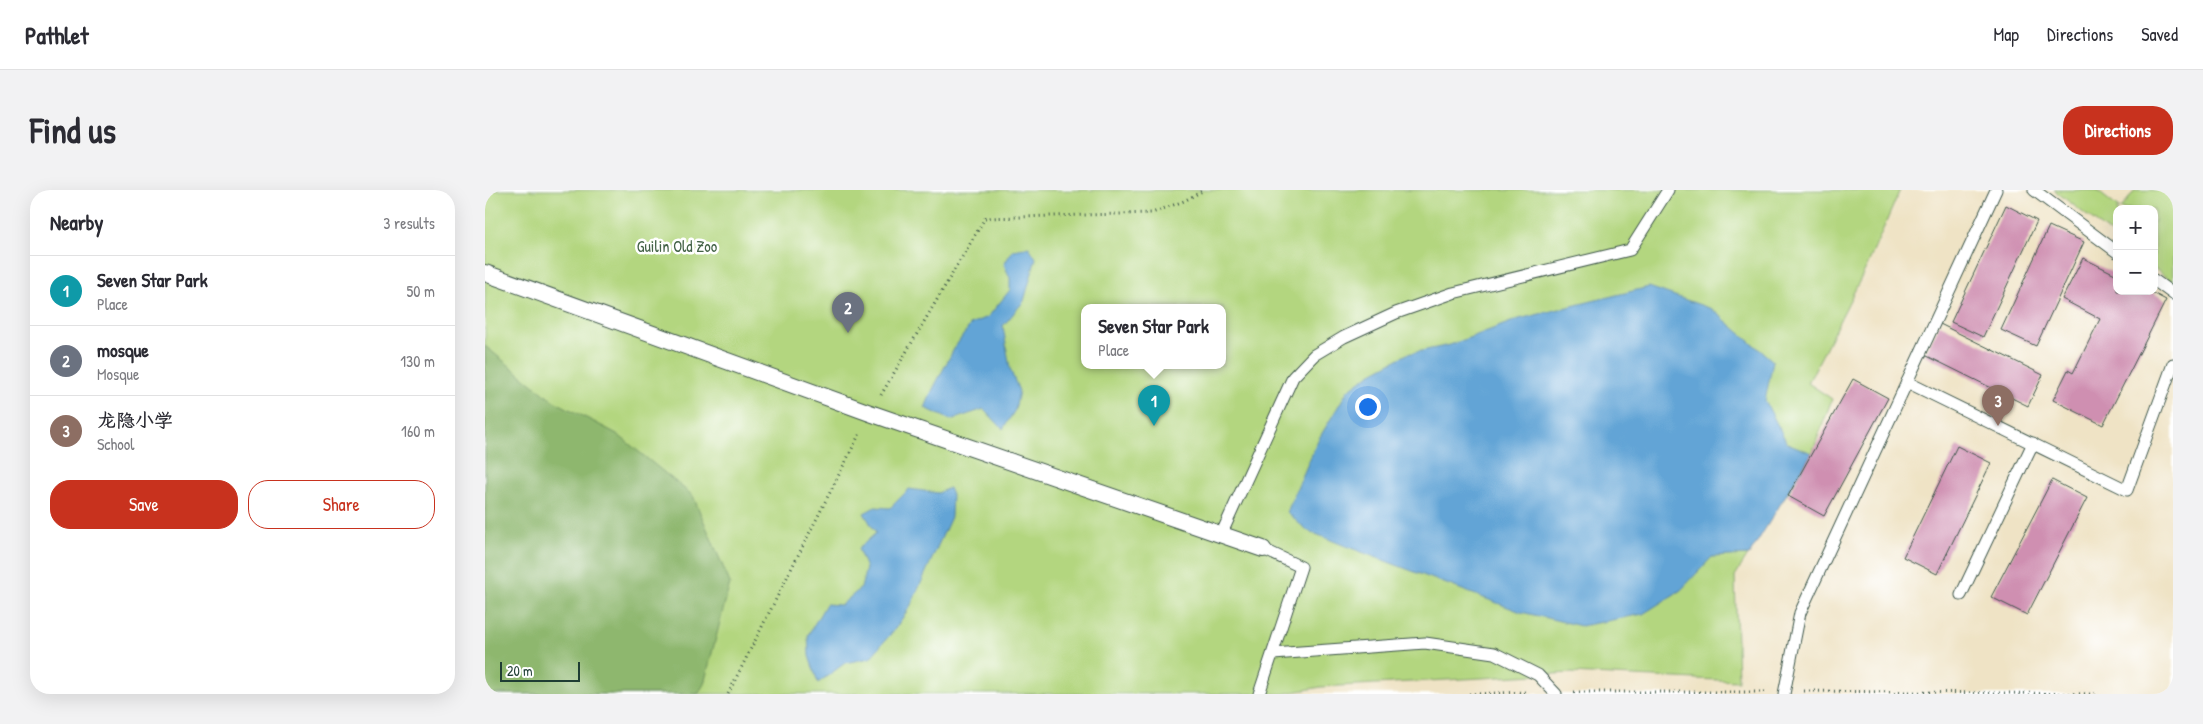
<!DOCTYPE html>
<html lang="en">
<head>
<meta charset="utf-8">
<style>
	body { margin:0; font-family:"Patrick Hand","LXGW WenKai TC",sans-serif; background:#f2f2f3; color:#2b2b33 }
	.controls { position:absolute; right:15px; top:15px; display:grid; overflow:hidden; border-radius:10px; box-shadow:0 5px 20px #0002 }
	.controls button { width:45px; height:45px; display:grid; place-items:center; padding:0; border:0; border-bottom:1px solid #e1e1e2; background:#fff; color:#2b2b33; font:25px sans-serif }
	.scale { position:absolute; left:15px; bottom:12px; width:80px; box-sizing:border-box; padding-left:5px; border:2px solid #1f3d34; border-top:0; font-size:14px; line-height:18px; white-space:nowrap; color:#1f3d34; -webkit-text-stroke:4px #fff; paint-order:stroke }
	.you { position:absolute; left:882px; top:216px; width:18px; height:18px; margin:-12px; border:4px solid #fff; border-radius:50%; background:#1a73e8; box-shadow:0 0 0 8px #1a73e833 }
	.badge { display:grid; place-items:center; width:32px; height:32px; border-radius:50%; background:#c8321e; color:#fff; font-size:16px; font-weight:700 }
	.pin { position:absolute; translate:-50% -41px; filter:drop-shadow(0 1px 2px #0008) }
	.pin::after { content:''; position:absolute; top:26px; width:18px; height:15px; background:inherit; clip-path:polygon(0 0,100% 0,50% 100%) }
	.popup { position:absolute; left:596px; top:114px; width:145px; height:65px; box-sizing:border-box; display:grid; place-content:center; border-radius:10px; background:#fff; filter:drop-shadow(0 1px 4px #0005); font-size:16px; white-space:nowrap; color:#7c7c81 }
	.popup b { font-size:19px; color:#2b2b33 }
	.popup::after { content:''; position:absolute; left:50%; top:100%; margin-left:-10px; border:10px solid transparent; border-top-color:#fff }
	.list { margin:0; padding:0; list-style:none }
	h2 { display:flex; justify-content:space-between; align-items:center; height:65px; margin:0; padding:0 20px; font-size:21px }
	h2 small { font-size:16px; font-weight:400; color:#7c7c81 }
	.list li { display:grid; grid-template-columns:32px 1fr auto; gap:15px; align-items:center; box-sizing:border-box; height:70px; padding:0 20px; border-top:1px solid #e1e1e2 }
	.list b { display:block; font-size:19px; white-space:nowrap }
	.list p { margin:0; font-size:16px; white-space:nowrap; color:#7c7c81 }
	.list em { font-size:16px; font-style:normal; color:#7c7c81 }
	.actions { display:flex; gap:10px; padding:15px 20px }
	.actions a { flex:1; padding:11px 0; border:1px solid #c8321e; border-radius:20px; text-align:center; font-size:18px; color:#c8321e }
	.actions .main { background:#c8321e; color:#fff }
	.map { position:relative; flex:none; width:1688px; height:504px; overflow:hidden; border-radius:20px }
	header { display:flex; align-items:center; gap:30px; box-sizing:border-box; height:70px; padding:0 25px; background:#fff; border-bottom:1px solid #e1e1e2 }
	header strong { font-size:24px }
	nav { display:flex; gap:28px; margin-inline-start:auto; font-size:18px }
	.intro { display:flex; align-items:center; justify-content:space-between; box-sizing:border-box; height:120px; padding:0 30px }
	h1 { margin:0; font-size:35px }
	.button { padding:12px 22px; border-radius:20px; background:#c8321e; color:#fff; font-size:18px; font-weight:700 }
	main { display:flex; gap:30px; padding:0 30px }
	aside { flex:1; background:#fff; border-radius:20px; box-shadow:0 5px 20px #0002 }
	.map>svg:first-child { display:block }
	.green { fill:#b3d67f; stroke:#698a5a; fill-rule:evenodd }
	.forest { fill:#8eb76e; stroke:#567a51 }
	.water { fill:#62a4d6; stroke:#407085 }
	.building { fill:#cf8fb1 }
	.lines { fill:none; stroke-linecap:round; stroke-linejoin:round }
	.service-casing { stroke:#3e564a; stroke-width:13 }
	.pedestrian-casing { stroke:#3e564a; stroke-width:18 }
	.path { stroke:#3e564a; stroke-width:3; stroke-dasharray:1 4; stroke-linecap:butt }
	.service { stroke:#fff; stroke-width:11 }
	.pedestrian { stroke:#fff; stroke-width:16 }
	.labels { text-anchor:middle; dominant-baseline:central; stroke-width:5; stroke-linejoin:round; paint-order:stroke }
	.park-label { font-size:16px; fill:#446347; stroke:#fff }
</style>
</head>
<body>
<header>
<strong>Pathlet</strong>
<nav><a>Map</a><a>Directions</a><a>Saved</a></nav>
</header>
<div class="intro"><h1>Find us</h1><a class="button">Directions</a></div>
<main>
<aside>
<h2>Nearby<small>3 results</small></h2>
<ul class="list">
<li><span class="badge" style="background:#0f9aa8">1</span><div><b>Seven Star Park</b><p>Place</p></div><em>50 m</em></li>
<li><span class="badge" style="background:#6b7280">2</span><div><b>mosque</b><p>Mosque</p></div><em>130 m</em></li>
<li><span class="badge" style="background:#8d6e63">3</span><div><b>龙隐小学</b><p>School</p></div><em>160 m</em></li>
</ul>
<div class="actions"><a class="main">Save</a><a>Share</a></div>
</aside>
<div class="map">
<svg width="1688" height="504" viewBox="0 0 1688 504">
	<rect width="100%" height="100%" fill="#fff"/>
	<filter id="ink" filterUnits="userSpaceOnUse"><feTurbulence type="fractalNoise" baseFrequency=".02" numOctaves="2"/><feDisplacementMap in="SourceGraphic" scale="10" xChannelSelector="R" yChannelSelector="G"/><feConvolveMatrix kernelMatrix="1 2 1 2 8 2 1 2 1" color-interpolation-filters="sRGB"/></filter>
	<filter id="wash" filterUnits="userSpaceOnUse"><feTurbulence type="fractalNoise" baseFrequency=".0096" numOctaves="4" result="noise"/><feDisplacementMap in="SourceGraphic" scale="20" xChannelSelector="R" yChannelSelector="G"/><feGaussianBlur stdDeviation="1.12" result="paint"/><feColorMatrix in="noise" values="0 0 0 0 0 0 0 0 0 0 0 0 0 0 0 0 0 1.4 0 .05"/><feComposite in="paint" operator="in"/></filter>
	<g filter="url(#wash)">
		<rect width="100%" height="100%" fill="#efe3c5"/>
		<g class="green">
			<path d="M 0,0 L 1415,0 L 1383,74 L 1323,193 L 1347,209 L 1327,263 L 1250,386 L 1253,491 L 1086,483 L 836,497 L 797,504 L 0,504 ZM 600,117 L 738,117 L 738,175 L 600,175 Z"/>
			<path d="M 1569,0 L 1611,0 L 1635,19 L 1632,19 L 1632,49 Z"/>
			<path d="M 1650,0 L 1688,0 L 1688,93 L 1669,78 L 1669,19 L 1636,19 Z"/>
		</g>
		<path class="forest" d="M 0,156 L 67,210 L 132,244 L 208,306 L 245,393 L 219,494 L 213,504 L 0,504 Z"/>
		<g class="water">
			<path d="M 544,57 L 551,68 L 539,111 L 518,136 L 525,179 L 534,201 L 530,220 L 518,239 L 499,219 L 466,230 L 440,218 L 448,199 L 470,157 L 486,134 L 503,127 L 525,100 L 525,88 L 519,74 L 528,60 Z"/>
			<path d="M 1164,97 L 1227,119 L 1288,171 L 1280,211 L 1302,253 L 1327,263 L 1264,365 L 1227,367 L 1196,400 L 1158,424 L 1096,436 L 1036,422 L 858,355 L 821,340 L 802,322 L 833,250 L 863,200 L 885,184 L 922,164 L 965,155 L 1034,129 Z"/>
			<path d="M 464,298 L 467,305 L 466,327 L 426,415 L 410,439 L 385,468 L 360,473 L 333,493 L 324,466 L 323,445 L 341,414 L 356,415 L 376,398 L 381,378 L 373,359 L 391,343 L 379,323 L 390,317 L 405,318 L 424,299 L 453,303 Z"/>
		</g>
		<g id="blocks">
			<g class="building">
				<path d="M 1521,15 L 1552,31 L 1498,147 L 1466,132 Z"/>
				<path d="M 1564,36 L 1599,52 L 1551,156 L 1516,140 Z"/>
				<path d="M 1598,68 L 1632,85 L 1632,101 L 1664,101 L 1681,110 L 1618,235 L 1568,210 L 1583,180 L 1588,183 L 1615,129 L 1577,109 Z"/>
				<path d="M 1455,134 L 1558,185 L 1543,216 L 1440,165 Z"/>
				<path d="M 1368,189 L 1403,208 L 1339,326 L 1303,306 Z"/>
				<path d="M 1472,256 L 1506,273 L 1452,384 L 1418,367 Z"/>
				<path d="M 1567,290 L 1602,308 L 1542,425 L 1506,407 Z"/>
			</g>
		</g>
	</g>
	<g filter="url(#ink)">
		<use href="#blocks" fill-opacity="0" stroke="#3e564a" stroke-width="1"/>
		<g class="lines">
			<g class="service-casing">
				<g id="service">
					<path d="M 1549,0 L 1632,62"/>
					<path d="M 1669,90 L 1688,104"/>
					<path d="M 1422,192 L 1642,300 L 1688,174"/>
					<path d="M 736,345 L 808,187 L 829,165 L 859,147 L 911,123 L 968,103 L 1145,60 L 1183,0"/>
					<path d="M 1476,405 L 1548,253"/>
					<path d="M 788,464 L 940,453 L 1009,463 L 1053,485 L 1071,504"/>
					<path d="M 774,504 L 816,377 L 778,359"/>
					<path d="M 1299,504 L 1315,423 L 1511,0"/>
				</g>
			</g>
			<g class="pedestrian-casing">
				<path id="pedestrian" d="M 0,83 L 385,223 L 778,359"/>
			</g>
			<g class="path">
				<path d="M 396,205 L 500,28 L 667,23 L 699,11 L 719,0"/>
				<path d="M 1319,501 L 1613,504"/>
				<path d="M 1089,502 L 1280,502"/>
				<path d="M 243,504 L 376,241"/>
				<path d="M 984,504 L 1043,502"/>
			</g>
			<use href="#service" class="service"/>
			<use href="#pedestrian" class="pedestrian"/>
		</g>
	</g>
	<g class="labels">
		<g class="park-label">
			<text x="192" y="56">Guilin Old Zoo</text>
		</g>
	</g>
</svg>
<div class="controls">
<button>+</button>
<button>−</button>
</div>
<div class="scale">20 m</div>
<div class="you"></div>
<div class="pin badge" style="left:669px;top:236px;background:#0f9aa8">1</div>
<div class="popup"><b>Seven Star Park</b>Place</div>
<div class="pin badge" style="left:363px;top:143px;background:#6b7280">2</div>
<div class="pin badge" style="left:1513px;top:236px;background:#8d6e63">3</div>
</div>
</main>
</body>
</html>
